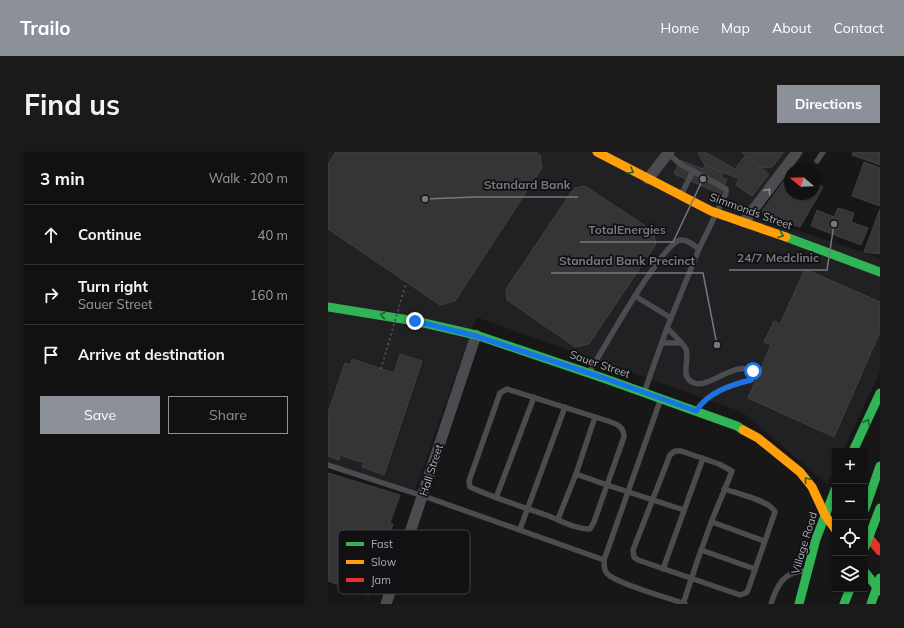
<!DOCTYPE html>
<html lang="en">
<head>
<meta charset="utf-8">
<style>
	body { margin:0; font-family:Mulish,sans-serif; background:#1a1a1a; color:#f1f3f6 }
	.controls { position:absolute; right:12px; bottom:12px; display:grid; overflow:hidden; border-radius:0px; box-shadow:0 1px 3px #0004 }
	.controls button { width:36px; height:36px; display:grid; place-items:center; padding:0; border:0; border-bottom:1px solid #303131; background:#111; color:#f1f3f6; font:20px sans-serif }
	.compass { position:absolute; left:456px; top:12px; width:36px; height:36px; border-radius:50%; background:#111; box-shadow:0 1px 3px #0004; rotate:289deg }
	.stop { position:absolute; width:12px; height:12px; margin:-9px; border:3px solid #1a73e8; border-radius:50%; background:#fff }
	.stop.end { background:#1a73e8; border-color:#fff; box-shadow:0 1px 4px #0008 }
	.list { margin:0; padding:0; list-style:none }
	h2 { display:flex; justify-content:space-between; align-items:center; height:52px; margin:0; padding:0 16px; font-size:17px }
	h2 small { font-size:13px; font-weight:400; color:#9c9d9f }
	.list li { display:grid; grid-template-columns:26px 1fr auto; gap:12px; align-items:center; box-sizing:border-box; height:60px; padding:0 16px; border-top:1px solid #303131 }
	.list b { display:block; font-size:15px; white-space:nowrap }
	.list p { margin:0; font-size:13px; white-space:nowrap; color:#9c9d9f }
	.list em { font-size:13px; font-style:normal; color:#9c9d9f }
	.actions { display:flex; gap:8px; padding:12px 16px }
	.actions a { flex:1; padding:9px 0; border:1px solid #8c9099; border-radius:0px; text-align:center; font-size:14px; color:#8c9099 }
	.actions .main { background:#8c9099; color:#fff }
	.icon { flex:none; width:22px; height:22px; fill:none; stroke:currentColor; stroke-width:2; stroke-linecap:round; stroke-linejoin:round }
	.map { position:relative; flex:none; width:552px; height:452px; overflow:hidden; border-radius:0px }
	header { display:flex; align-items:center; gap:24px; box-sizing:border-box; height:56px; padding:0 20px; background:#8c9099; color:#fff }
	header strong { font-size:19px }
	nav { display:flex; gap:22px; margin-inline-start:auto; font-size:14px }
	.intro { display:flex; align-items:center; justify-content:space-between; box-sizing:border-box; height:96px; padding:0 24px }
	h1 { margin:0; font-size:28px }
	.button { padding:10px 18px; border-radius:0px; background:#8c9099; color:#fff; font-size:14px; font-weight:700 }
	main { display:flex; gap:24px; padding:0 24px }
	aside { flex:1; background:#111; border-radius:0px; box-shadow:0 1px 3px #0004 }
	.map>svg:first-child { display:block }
	.built { fill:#212123 }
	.building { fill:#353536; stroke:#3f4043 }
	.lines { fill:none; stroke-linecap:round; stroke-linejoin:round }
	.lane { stroke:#4b4c50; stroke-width:5.5 }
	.street { stroke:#4b4c50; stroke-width:11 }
	.fast { stroke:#30b455; stroke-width:9 }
	.slow { stroke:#ff9f0a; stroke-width:9 }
	.jam { stroke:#e5322d; stroke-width:9 }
	.path-bridge { stroke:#4d4e52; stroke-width:2; stroke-dasharray:2 3; stroke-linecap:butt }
	.fast-bridge { stroke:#30b455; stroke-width:9 }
	.oneway { stroke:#206234 }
	.oneway2 { stroke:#8c9099 }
	.route { stroke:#1a73e8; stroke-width:5 }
	.labels { text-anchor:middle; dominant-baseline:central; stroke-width:3.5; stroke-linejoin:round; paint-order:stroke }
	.street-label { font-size:11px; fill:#a8adb8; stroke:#111113 }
	.key { fill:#111113; stroke:#3e4045; stroke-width:1 }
	.key-label { font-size:11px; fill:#a8adb8 }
	.leader { fill:none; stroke:#757880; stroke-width:1.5 }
	.callout-dot { fill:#757880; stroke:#111113; stroke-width:1.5 }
	.callout-label { font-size:12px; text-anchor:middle; font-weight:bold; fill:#757880; stroke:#111113; stroke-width:3.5; stroke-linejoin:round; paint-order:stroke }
</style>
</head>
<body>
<header>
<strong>Trailo</strong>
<nav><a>Home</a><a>Map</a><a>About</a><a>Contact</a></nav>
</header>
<div class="intro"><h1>Find us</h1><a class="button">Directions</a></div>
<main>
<aside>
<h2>3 min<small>Walk · 200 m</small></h2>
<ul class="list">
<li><svg class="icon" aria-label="ahead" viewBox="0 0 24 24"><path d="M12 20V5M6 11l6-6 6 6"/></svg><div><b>Continue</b></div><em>40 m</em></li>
<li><svg class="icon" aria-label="right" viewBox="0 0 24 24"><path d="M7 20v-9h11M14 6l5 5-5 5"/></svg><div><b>Turn right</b><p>Sauer Street</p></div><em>160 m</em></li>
<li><svg class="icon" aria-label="arrive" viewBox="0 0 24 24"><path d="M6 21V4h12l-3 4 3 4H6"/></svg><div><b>Arrive at destination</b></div></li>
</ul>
<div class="actions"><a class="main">Save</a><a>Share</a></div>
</aside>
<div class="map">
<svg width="552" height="452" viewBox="0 0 552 452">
	<rect width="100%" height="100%" fill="#171717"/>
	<path class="built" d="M 0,0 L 471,0 L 424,63 L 552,106 L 552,220 L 515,299 L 507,299 L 507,315 L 499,332 L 414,260 L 148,165 L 86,342 L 0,316 Z"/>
	<g class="building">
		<path d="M 8,0 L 208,0 L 212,3 L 214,16 L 127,149 L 112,153 L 0,77 L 0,12 Z"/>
		<path d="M 370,0 L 377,0 L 407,17 L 417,4 L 441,22 L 424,44 L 408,33 L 411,27 L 376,12 Z"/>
		<path d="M 413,0 L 456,0 L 444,15 L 435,16 Z"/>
		<path d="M 525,0 L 552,0 L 552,13 L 524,3 Z"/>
		<path d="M 352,8 L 375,17 L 377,13 L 395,21 L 393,25 L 399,27 L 393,42 L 346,22 Z"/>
		<path d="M 536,10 L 552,16 L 552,54 L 524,44 Z"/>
		<path d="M 462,21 L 462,42 L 486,42 L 486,28 L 495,35 L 472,75 L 435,63 L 434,59 Z"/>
		<path d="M 257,34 L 325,79 L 328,92 L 261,192 L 247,195 L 179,148 L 178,137 L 246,36 Z"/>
		<path d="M 510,56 L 526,61 L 523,70 L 540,76 L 533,93 L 483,74 L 489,58 L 506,65 Z"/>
		<path d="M 552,57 L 552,102 L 536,100 Z"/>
		<path d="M 477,117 L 552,150 L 552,180 L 506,285 L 420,246 L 443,193 L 436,190 L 446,169 L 452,172 Z"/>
		<path d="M 72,202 L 94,209 L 56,323 L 34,315 L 36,311 L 12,303 L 11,308 L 0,304 L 0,261 L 17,211 L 22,213 L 24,207 L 66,221 Z"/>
		<path d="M 0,321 L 72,343 L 62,371 L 65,372 L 41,443 L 0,429 Z"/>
	</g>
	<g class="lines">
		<g class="lane">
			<path d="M 489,9 L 495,0"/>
			<path d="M 354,41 L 365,19"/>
			<path d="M 307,144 L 343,166"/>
			<path d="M 339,176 C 345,182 354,190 358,197 C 362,209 351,225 366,231 C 380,237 408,208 425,219 L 425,225 L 423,228 C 403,233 381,240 369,257"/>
			<path d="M 334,191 L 353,191"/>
			<path d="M 262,219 C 275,198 333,93 352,88 C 359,87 366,93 371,97"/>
			<path d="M 179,237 L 283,270 C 291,273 296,276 296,285 L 266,370 L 262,377 C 246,377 232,368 218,363 C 192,354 166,346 142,335 L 141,329 L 172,241 Z"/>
			<path d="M 317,238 L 339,176 L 371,97 L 398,41 L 398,37 L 352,12 L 340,1"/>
			<path d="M 332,249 L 276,408 C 276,411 276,417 278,420 C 284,431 342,446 357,452"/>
			<path d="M 0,313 L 104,347 L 276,408"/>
			<path d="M 248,322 L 279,333 L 356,358"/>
			<path d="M 168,346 L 206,245"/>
			<path d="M 230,367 L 248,322 L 267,265"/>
			<path d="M 384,370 L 436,389"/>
			<path d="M 192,377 L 237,255"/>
			<path d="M 373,398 L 427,417"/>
			<path d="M 335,417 L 375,306"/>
			<path d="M 355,452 C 364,424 374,395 384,368 C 391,351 398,335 404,319 L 391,312 L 353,299 L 347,299 L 342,303 L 305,398 L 306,405 L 310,408 L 412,443 L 418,441 L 420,438 L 447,360 C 443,349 408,341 396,337"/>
			<path d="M 443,452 C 449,433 456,419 478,419"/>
		</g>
		<g class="street">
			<path d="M 320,27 L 341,0"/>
			<path d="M 416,70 L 469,0"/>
			<path d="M 58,452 L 148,183"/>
		</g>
		<g class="fast">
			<path d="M 458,85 L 552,120"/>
			<path d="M 0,155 L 87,169 L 148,183 L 275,226 L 409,274 L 415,278"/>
			<path d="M 525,299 L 552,241"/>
			<path d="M 537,357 L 552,314"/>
			<path d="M 537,420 L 552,439"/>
			<path d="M 471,452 L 488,387 L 507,338"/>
			<path d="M 516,452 L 522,437"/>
		</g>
		<g class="slow">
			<path d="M 269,0 L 383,59 L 458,85"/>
			<path d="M 415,278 L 430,286 L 472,320 L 484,335 L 497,363 L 507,377"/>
		</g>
		<path class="jam" d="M 537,381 L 552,399"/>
		<path class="path-bridge" d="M 53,217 L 78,131"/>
		<g class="fast-bridge">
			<path d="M 537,395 L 552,356"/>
			<path d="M 543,452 L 552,426"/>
		</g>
	</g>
	<defs><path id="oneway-chevron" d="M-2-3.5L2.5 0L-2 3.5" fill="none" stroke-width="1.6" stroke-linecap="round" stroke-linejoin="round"/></defs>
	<g class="oneway">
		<use href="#oneway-chevron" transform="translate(303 19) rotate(28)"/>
		<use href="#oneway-chevron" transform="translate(453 83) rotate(20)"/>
		<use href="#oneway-chevron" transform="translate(55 163) rotate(-170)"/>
		<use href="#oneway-chevron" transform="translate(539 270) rotate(-65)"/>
		<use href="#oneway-chevron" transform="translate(479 328) rotate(-130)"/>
	</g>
	<use class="oneway2" href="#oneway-chevron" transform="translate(440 39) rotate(-53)"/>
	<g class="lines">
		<path class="route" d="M 87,169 L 148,184 L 276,226 L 368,259 C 381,240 402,233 423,228 L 425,225 L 425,219"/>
	</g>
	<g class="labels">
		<g class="street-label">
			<text transform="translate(423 59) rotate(20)">Simmonds Street</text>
			<text transform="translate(272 212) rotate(19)">Sauer Street</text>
			<text transform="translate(103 318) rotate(-72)">Hall Street</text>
			<text transform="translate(476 391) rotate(-73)">Village Road</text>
		</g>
	</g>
	<rect x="10" y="378" width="132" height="64" rx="6" class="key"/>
	<rect x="18" y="390" width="18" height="4" fill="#30b455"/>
	<rect x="18" y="408" width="18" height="4" fill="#ff9f0a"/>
	<rect x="18" y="426" width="18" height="4" fill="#e5322d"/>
	<g class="key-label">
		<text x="43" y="396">Fast</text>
		<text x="43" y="414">Slow</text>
		<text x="43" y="432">Jam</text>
	</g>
	<path class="leader" d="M97 47L147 45H250M375 27L345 90H252M506 72L499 118H401M389 193L375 121H223"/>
	<g class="callout-dot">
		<circle cx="97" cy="47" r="4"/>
		<circle cx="375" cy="27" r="4"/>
		<circle cx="506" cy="72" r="4"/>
		<circle cx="389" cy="193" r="4"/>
	</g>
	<g class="callout-label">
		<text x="199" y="37">Standard Bank</text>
		<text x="299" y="82">TotalEnergies</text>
		<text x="450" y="110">24/7 Medclinic</text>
		<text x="299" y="113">Standard Bank Precinct</text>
	</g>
</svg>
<div class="controls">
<button>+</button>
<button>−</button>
<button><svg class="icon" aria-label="locate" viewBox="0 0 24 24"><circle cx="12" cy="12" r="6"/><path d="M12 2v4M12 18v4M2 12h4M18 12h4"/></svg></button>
<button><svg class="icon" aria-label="layers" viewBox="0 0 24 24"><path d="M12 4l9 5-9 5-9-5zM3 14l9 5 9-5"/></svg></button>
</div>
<svg class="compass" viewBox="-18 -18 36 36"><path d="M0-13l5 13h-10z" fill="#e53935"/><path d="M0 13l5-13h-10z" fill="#9c9d9f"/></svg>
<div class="stop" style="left:425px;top:219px"></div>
<div class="stop end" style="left:87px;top:169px"></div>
</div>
</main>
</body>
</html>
